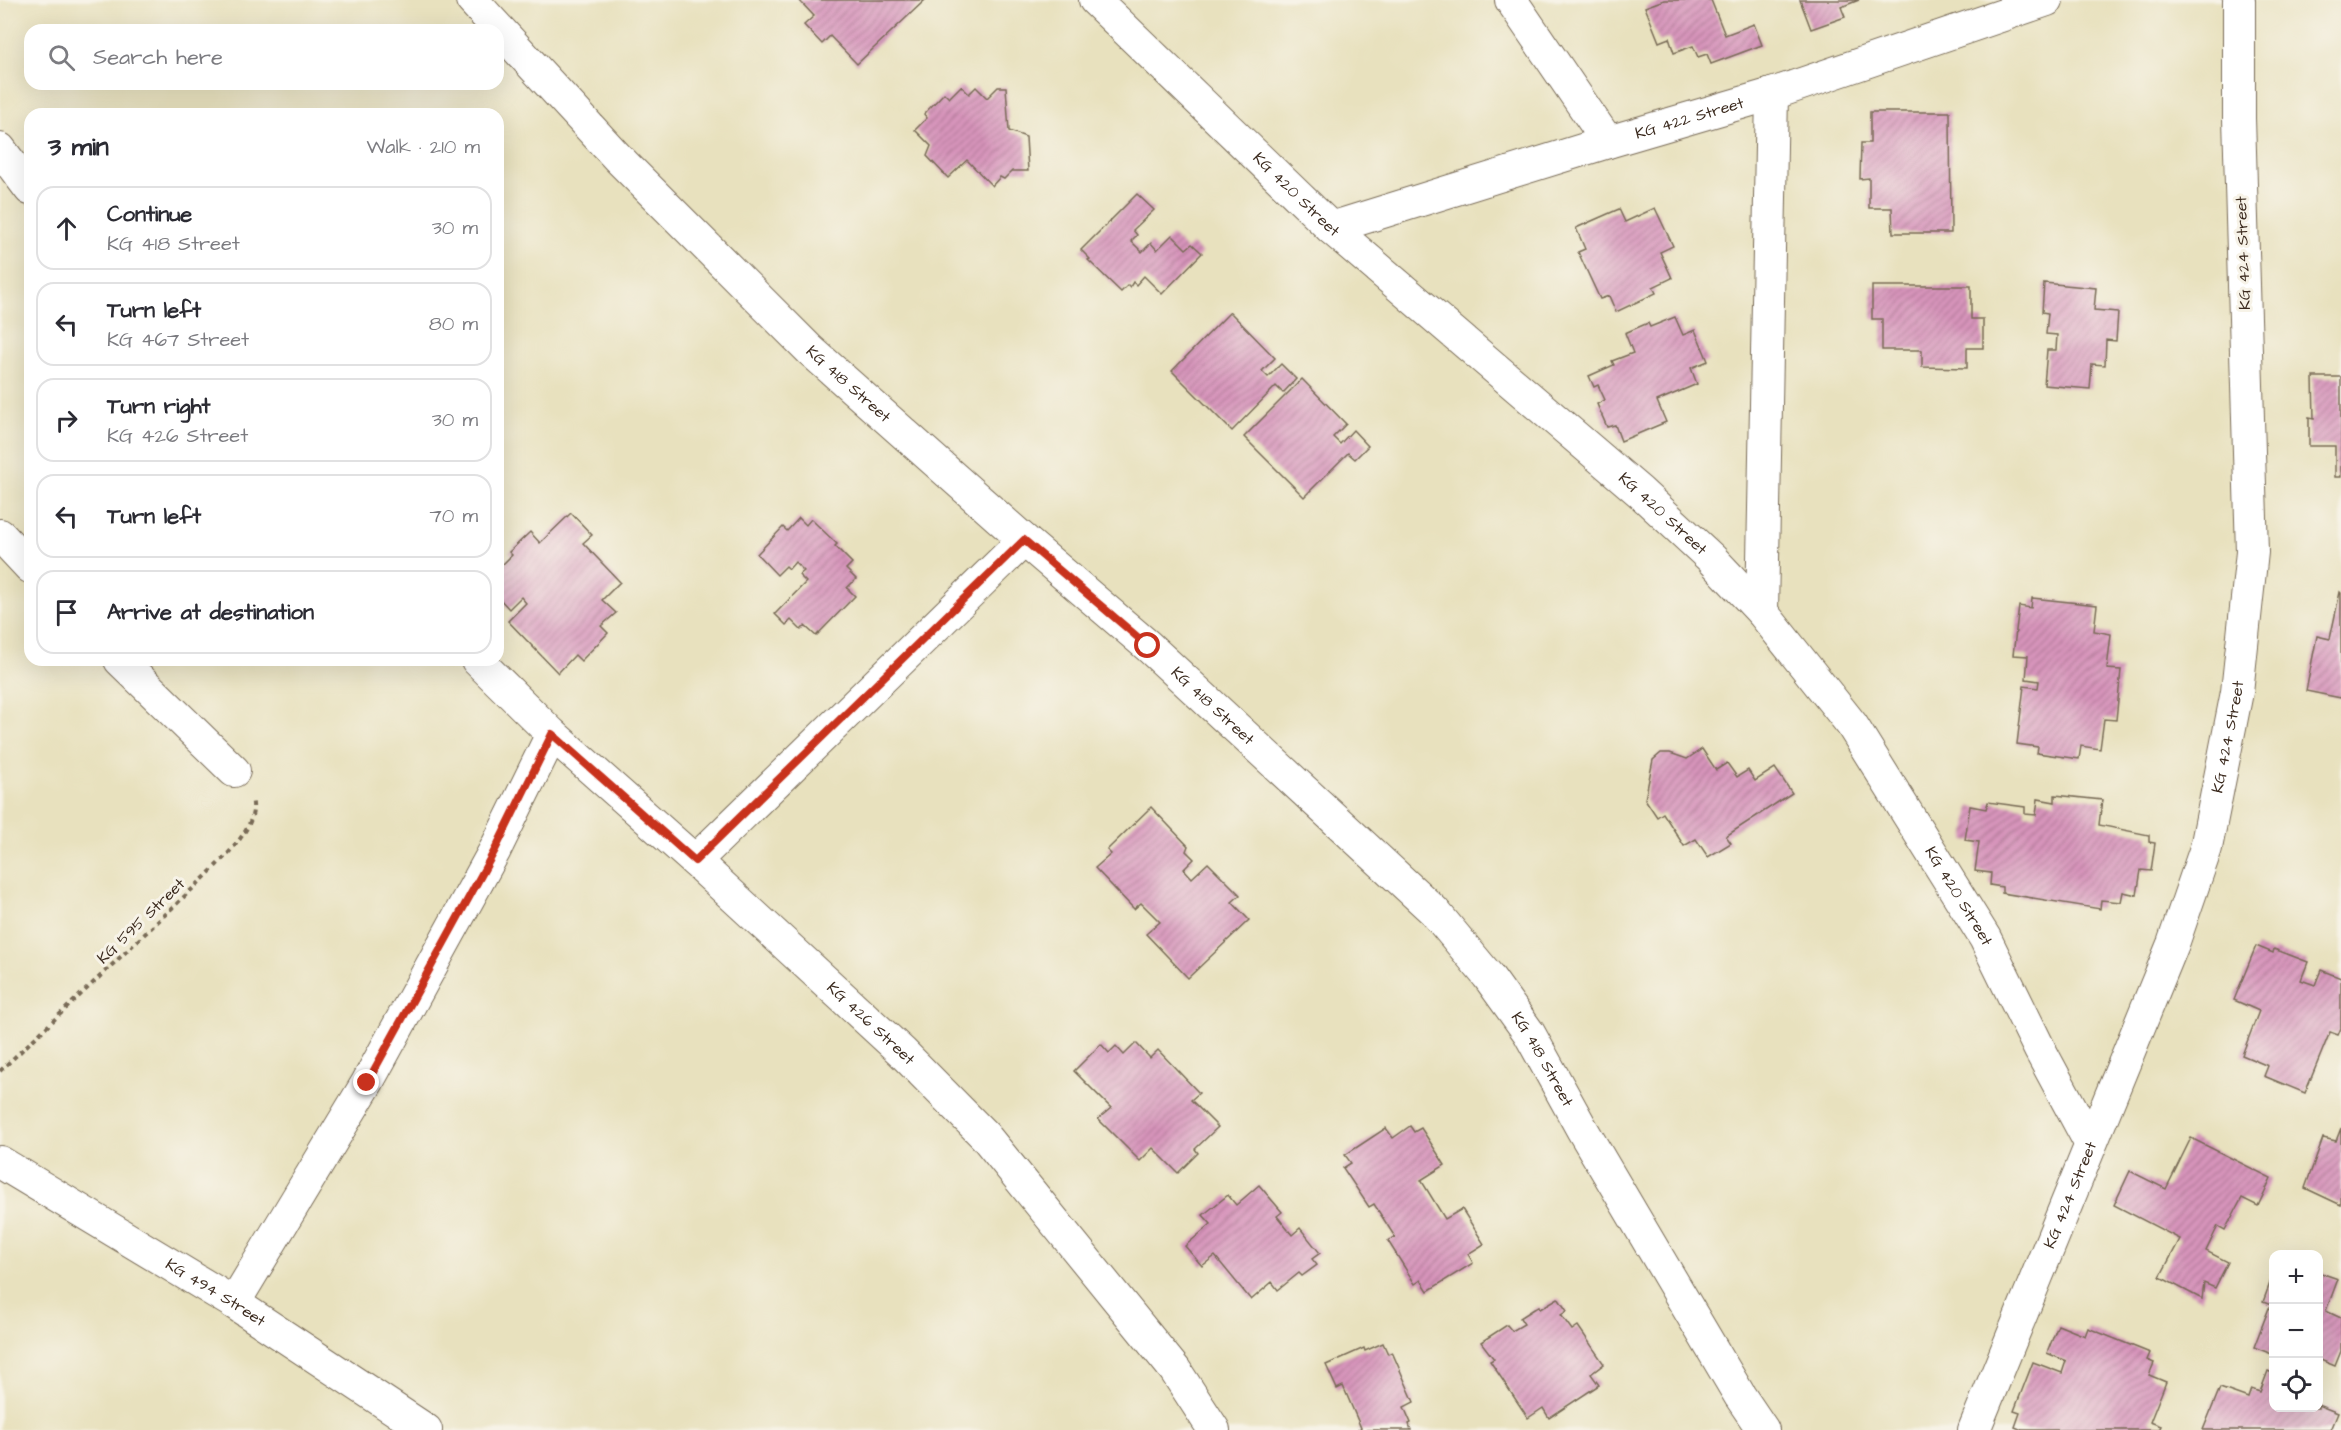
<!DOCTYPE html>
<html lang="en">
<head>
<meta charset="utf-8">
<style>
	body { margin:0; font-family:"Architects Daughter",sans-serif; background:#f7f7f7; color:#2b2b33 }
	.controls { position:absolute; right:18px; bottom:18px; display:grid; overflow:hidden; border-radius:12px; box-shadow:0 6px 24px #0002 }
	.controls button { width:54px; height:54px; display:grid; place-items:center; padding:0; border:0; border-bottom:2px solid #e1e1e2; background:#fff; color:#2b2b33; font:30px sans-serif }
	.stop { position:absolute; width:18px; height:18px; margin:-14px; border:4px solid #c8321e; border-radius:50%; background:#fff }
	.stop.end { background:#c8321e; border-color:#fff; box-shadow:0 2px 6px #0008 }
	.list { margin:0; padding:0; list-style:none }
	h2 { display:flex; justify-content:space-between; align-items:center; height:78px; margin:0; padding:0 24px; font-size:26px }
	h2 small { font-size:20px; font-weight:400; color:#7c7c81 }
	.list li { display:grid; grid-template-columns:39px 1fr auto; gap:18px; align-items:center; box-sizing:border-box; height:84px; margin:0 12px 12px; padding:0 12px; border:2px solid #e1e1e2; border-radius:18px }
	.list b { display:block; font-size:22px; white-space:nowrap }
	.list p { margin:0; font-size:20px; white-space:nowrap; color:#7c7c81 }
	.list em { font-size:20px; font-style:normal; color:#7c7c81 }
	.icon { flex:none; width:33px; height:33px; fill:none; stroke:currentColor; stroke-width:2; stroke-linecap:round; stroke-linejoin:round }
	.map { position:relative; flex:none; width:2341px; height:1430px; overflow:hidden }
	.search { position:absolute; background:#fff; box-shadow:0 6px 24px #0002; left:24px; top:24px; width:480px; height:66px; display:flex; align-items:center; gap:15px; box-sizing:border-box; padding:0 21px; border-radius:18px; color:#7c7c81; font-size:22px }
	.panel { position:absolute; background:#fff; box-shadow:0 6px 24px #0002; left:24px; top:108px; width:480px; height:558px; border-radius:18px }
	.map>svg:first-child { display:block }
	.building { fill:url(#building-hatch) }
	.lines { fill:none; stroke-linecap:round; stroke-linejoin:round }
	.street-casing { stroke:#786a56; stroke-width:34 }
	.path { stroke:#786a56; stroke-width:4; stroke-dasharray:4.5 4.5; stroke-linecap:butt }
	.street { stroke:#fff; stroke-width:32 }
	.route { stroke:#c8321e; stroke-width:8 }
	.labels { text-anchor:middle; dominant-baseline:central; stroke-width:6; stroke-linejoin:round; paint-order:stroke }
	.street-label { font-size:16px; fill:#3b2a1e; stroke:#f7f3e8 }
</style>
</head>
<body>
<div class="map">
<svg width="2341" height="1430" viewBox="0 0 2341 1430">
	<defs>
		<pattern id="building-hatch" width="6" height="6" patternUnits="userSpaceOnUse" patternTransform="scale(1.5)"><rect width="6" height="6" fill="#d794bb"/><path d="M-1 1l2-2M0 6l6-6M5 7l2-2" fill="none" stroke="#b07997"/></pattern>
	</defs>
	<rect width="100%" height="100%" fill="#f7f3e8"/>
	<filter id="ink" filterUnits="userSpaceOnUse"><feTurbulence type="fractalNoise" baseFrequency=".0167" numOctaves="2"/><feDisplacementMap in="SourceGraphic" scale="12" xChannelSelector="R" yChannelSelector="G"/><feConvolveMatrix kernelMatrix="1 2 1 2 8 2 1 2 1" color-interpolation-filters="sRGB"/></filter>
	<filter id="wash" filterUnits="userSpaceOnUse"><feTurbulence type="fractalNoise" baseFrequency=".008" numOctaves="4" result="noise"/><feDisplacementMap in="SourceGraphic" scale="24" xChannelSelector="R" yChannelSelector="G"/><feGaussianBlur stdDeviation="1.35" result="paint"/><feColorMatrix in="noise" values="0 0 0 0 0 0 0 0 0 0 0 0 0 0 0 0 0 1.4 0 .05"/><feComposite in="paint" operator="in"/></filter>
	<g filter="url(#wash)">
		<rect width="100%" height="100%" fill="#e8e1be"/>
		<g id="blocks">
			<g class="building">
				<path d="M 799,0 L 925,0 L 857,64 L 830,36 L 822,44 L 804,25 L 814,16 Z"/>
				<path d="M 1664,0 L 1711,0 L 1725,35 L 1754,24 L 1762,45 L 1711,64 L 1707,54 L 1698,57 L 1693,46 L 1674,53 L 1669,38 L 1659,42 L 1645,7 Z"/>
				<path d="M 1800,0 L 1859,0 L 1841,7 L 1845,17 L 1811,29 Z"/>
				<path d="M 961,86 L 969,94 L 976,87 L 987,98 L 998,87 L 1006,87 L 1009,131 L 1026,137 L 1028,171 L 1012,171 L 1004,179 L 1000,177 L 992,186 L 967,160 L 948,178 L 927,156 L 931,146 L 915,130 L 927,118 L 924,114 L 944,93 L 949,98 Z"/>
				<path d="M 1870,112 L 1950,112 L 1951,233 L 1893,233 L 1892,208 L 1869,208 L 1869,178 L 1860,179 L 1861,143 L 1870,143 Z"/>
				<path d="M 1137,194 L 1154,210 L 1133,230 L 1137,235 L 1131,241 L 1142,252 L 1151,243 L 1157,250 L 1172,235 L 1186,249 L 1192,244 L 1202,253 L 1162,294 L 1144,276 L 1136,285 L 1133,282 L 1130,287 L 1128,285 L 1121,292 L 1088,260 L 1090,259 L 1081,250 Z"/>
				<path d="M 1655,208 L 1673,246 L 1660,252 L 1672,278 L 1653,287 L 1656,293 L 1616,312 L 1609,296 L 1600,299 L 1578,252 L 1585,249 L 1576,228 L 1619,209 L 1625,222 Z"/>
				<path d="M 2044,283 L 2096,288 L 2094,310 L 2118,312 L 2116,341 L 2106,340 L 2105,365 L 2092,364 L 2090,389 L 2044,385 L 2047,350 L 2056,350 L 2057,335 L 2046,334 L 2048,313 L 2042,312 Z"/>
				<path d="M 1872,286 L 1971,286 L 1971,319 L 1983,319 L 1983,348 L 1967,348 L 1967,368 L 1922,367 L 1922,350 L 1882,350 L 1882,319 L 1872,319 Z"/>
				<path d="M 1230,312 L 1275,358 L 1262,371 L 1268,377 L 1281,364 L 1296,379 L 1283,393 L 1276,386 L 1232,431 L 1172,371 Z"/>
				<path d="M 1675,317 L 1683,335 L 1695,330 L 1708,361 L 1691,368 L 1697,384 L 1657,401 L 1666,422 L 1621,441 L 1615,425 L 1607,427 L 1597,404 L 1605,400 L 1598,385 L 1594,387 L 1589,376 L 1614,365 L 1612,361 L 1633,353 L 1625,333 L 1648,323 L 1650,327 Z"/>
				<path d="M 2313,377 L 2341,377 L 2341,477 L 2335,477 L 2335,446 L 2309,446 L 2309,418 L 2314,419 Z"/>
				<path d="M 1302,379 L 1346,424 L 1333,437 L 1340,444 L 1353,430 L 1368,446 L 1355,459 L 1348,453 L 1304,497 L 1244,437 Z"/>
				<path d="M 571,513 L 592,535 L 583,543 L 620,582 L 602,600 L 616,613 L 601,626 L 608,633 L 581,661 L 575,655 L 558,673 L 508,621 L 526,603 L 521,597 L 509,609 L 498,597 L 498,569 L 512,555 L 509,552 L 530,532 L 540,543 Z"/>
				<path d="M 799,518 L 806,525 L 811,519 L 837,544 L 835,546 L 852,563 L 846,569 L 856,579 L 847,588 L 855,596 L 816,636 L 805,626 L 801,630 L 791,620 L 786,625 L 775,614 L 806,582 L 799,575 L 804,571 L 795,562 L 789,569 L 786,566 L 777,575 L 757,554 L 783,527 L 787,531 Z"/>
				<path d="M 2340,592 L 2341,593 L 2341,698 L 2306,691 L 2317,636 L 2330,639 Z"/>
				<path d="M 2032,598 L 2097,605 L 2094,631 L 2111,634 L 2107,669 L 2121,670 L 2116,720 L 2104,719 L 2100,749 L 2081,746 L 2079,759 L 2037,753 L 2038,747 L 2017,744 L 2024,686 L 2038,688 L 2039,681 L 2026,679 L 2028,656 L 2013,655 L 2019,606 L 2031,608 Z"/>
				<path d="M 1702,749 L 1716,770 L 1727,763 L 1737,777 L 1748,770 L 1755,781 L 1775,768 L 1792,793 L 1726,836 L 1731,843 L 1708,857 L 1696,839 L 1684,846 L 1663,813 L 1657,817 L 1645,799 L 1653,760 L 1661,753 L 1670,753 L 1687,759 Z"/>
				<path d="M 2055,795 L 2102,800 L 2099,825 L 2149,835 L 2149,842 L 2155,843 L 2151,871 L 2141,870 L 2137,895 L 2123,892 L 2121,902 L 2101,900 L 2100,909 L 2002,893 L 2002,887 L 1990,885 L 1991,873 L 1975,871 L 1979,842 L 1965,840 L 1970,806 L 1986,809 L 1988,802 L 2025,807 L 2025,814 L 2036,815 L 2038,799 L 2055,802 Z"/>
				<path d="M 1151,807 L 1188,846 L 1186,851 L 1194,859 L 1184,869 L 1192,878 L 1208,863 L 1240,895 L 1232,902 L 1249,920 L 1188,978 L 1146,934 L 1160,922 L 1141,903 L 1134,909 L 1095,868 L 1111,854 L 1107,850 Z"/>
				<path d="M 2256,946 L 2273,953 L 2274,949 L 2308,962 L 2301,980 L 2315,985 L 2321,970 L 2341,978 L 2341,1028 L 2338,1035 L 2330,1032 L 2305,1093 L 2264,1076 L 2268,1066 L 2242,1055 L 2259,1011 L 2234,1000 Z"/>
				<path d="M 1136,1043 L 1150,1058 L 1158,1050 L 1199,1093 L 1191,1100 L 1218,1127 L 1195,1149 L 1198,1153 L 1178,1173 L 1153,1148 L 1140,1161 L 1098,1119 L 1111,1108 L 1074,1071 L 1101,1044 L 1109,1053 L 1116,1046 L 1124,1055 Z"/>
				<path d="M 1410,1126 L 1414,1132 L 1421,1128 L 1445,1165 L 1421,1180 L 1445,1219 L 1462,1209 L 1484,1244 L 1468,1254 L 1473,1263 L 1428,1291 L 1421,1280 L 1415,1284 L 1388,1241 L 1395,1237 L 1374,1204 L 1369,1207 L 1343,1168 L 1351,1163 L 1345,1155 L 1386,1128 L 1393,1138 Z"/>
				<path d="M 2341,1128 L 2341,1205 L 2305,1188 L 2323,1138 L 2336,1141 Z"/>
				<path d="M 2191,1138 L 2271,1178 L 2258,1206 L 2242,1198 L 2225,1230 L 2218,1226 L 2206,1251 L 2228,1262 L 2215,1288 L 2204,1283 L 2202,1299 L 2160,1277 L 2180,1239 L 2114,1205 L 2130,1171 L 2166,1189 Z"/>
				<path d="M 1259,1185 L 1282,1212 L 1277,1216 L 1292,1235 L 1300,1228 L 1320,1253 L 1312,1259 L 1317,1265 L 1302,1276 L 1299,1273 L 1278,1290 L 1272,1282 L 1251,1300 L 1215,1256 L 1202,1266 L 1185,1246 L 1211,1224 L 1203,1215 L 1228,1195 L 1236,1205 Z"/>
				<path d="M 2318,1272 L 2338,1279 L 2326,1311 L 2341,1318 L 2341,1351 L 2335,1366 L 2318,1359 Z"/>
				<path d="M 2273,1275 L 2274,1275 L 2274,1306 L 2263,1302 Z"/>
				<path d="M 1558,1298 L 1567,1311 L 1561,1315 L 1572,1330 L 1578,1326 L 1604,1364 L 1591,1374 L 1599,1385 L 1549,1418 L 1543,1408 L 1528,1418 L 1490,1361 L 1494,1359 L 1481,1342 L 1507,1325 L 1512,1331 L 1524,1324 L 1520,1318 L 1539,1306 L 1540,1309 Z"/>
				<path d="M 2269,1308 L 2274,1310 L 2274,1355 L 2254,1347 Z"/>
				<path d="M 2058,1325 L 2085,1336 L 2088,1328 L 2150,1353 L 2147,1360 L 2154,1363 L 2149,1375 L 2166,1382 L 2150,1422 L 2161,1426 L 2159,1430 L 2022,1430 L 2015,1427 L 2020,1413 L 2014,1411 L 2033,1362 L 2062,1373 L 2066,1361 L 2047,1353 Z"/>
				<path d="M 1383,1343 L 1388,1354 L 1392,1352 L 1414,1402 L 1404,1407 L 1411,1423 L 1409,1424 L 1411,1430 L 1357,1430 L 1361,1428 L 1343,1386 L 1337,1389 L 1326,1365 L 1364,1348 L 1365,1351 Z"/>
				<path d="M 2268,1371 L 2274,1374 L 2274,1408 L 2318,1408 L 2318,1405 L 2338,1413 L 2331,1430 L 2203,1430 L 2220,1388 L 2248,1398 L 2251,1389 L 2260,1392 Z"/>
			</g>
		</g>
	</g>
	<g filter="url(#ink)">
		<use href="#blocks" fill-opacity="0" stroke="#786a56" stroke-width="1.5"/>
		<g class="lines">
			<g class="street-casing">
				<g id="street">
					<path id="s1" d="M 472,0 L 617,157 L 810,350 L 1024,540 L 1148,646 L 1434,911 L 1488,976 L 1529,1033 L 1582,1129 L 1740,1396 L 1763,1430"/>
					<path id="s2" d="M 1095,0 L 1331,228 L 1640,492 L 1712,559 L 1762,612 L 1852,725 L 1985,938 L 2040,1050 L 2090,1143"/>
					<path d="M 1511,0 L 1608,142"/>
					<path d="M 0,149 L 30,189"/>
					<path id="s3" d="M 1331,228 L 1608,142 L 1772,94 L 2047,0"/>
					<path d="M 0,535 L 30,567"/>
					<path d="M 1762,612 L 1772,94"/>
					<path d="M 120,660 L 234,771"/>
					<path id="s4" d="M 477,660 L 552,734 L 695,861 L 902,1052 L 985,1136 L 1175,1370 L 1214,1430"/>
					<path d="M 695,861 L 1024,540"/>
					<path id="s5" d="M 0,1162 L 234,1303 L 426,1430"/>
					<path d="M 234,1303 L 367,1083 L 495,850 L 552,734"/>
					<path id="s6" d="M 1974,1430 L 2173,944 L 2206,848 L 2237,692 L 2252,552 L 2239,118 L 2239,0"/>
				</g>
			</g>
			<path class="path" d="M 0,1071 L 207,875 C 224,857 260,826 252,799"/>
			<use href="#street" class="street"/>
		</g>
	</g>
	<g class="lines" filter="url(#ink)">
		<path class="route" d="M 367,1083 L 495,850 L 552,734 L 695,861 L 1024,540 L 1148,646"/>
	</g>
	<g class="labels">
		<g class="street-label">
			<text stroke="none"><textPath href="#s3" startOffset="375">KG 422 Street</textPath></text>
			<text stroke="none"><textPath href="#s2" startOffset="280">KG 420 Street</textPath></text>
			<text transform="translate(2243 253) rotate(-92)">KG 424 Street</text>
			<text stroke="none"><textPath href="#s1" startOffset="538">KG 418 Street</textPath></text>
			<text stroke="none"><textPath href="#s2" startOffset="766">KG 420 Street</textPath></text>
			<text stroke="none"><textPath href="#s1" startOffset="1024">KG 418 Street</textPath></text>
			<text stroke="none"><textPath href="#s6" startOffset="740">KG 424 Street</textPath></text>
			<text stroke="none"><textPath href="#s2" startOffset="1252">KG 420 Street</textPath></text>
			<text transform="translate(141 921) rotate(-44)">KG 595 Street</text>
			<text stroke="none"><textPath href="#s4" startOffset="536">KG 426 Street</textPath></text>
			<text stroke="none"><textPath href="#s1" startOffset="1510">KG 418 Street</textPath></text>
			<text stroke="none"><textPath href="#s6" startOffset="254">KG 424 Street</textPath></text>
			<text stroke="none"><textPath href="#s5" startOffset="252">KG 494 Street</textPath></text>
		</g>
	</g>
</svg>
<div class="controls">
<button>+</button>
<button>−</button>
<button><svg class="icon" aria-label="locate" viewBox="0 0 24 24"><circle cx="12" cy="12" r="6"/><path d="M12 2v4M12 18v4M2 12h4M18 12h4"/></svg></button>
</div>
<div class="stop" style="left:1148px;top:646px"></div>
<div class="stop end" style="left:367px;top:1083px"></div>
<div class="search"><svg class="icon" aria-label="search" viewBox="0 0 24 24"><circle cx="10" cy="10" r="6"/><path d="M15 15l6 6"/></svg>Search here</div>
<section class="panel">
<h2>3 min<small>Walk · 210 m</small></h2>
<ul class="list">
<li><svg class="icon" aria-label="ahead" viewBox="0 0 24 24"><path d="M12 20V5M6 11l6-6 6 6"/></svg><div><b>Continue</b><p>KG 418 Street</p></div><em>30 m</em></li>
<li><svg class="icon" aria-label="left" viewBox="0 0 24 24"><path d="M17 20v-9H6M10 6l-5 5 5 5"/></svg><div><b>Turn left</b><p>KG 467 Street</p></div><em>80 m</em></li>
<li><svg class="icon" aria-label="right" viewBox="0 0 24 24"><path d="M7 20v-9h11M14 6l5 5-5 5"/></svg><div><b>Turn right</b><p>KG 426 Street</p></div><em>30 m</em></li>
<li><svg class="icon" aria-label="left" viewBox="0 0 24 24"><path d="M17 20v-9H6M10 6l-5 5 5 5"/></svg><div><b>Turn left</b></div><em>70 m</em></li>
<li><svg class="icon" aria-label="arrive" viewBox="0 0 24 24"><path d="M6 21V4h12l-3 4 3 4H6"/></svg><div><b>Arrive at destination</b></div></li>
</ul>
</section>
</div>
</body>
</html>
